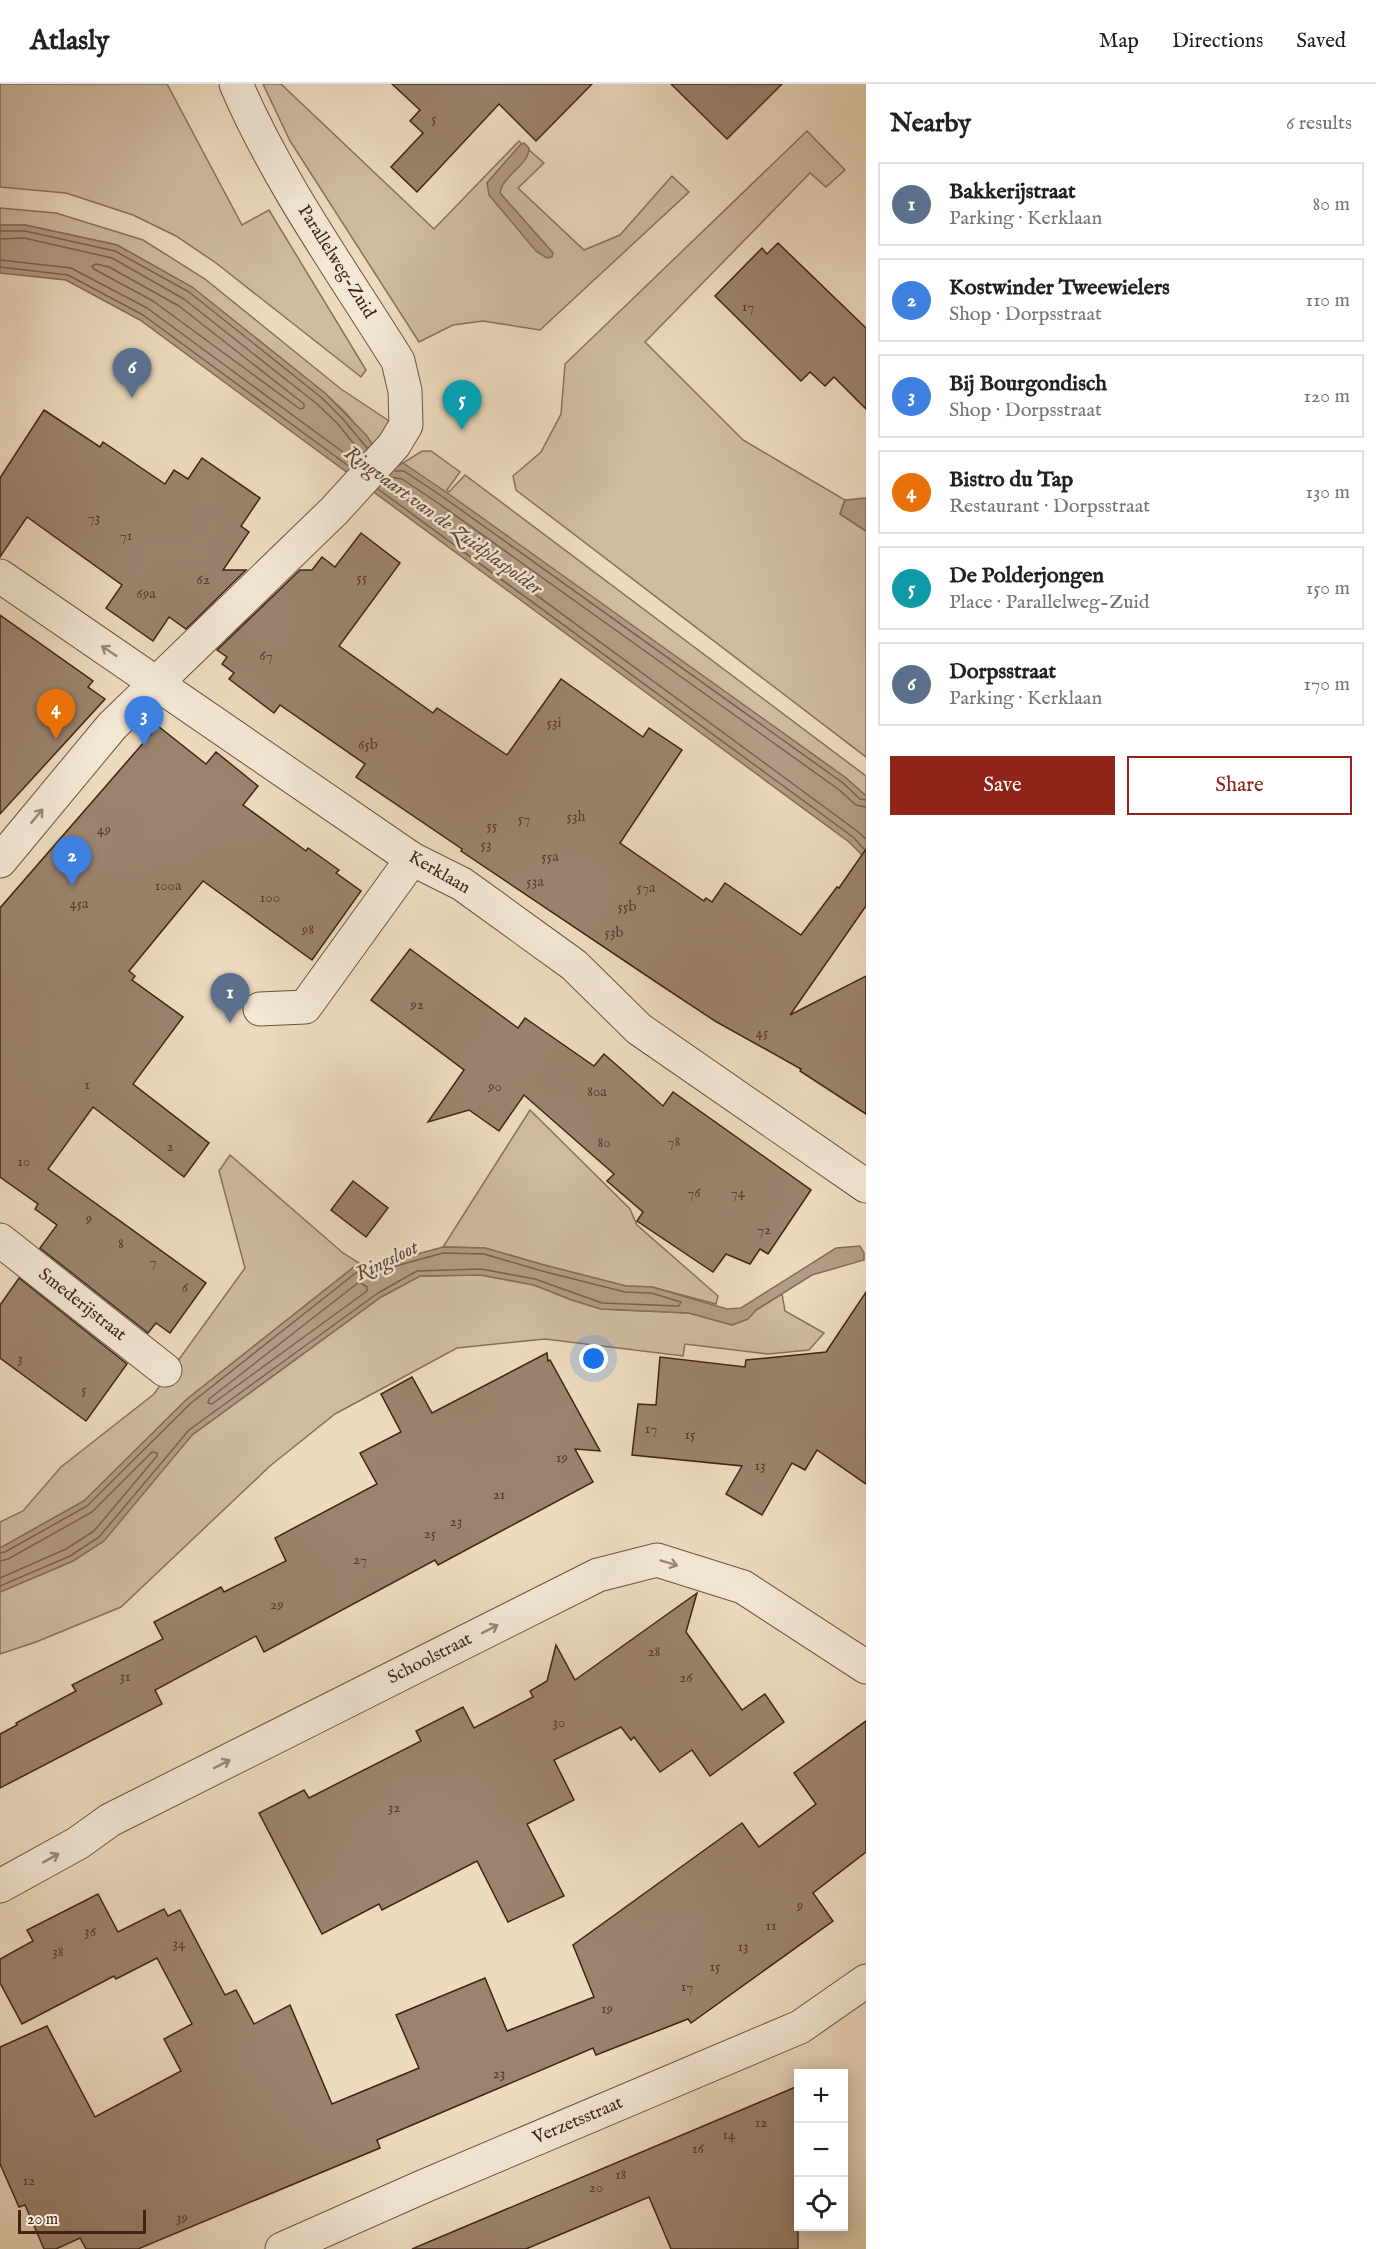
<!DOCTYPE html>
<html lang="en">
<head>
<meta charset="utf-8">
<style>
	body { margin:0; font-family:"IM FELL English",serif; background:#f6f6f6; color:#202124 }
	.controls { position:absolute; right:18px; bottom:18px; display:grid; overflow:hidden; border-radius:0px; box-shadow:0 3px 15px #0003 }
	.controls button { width:54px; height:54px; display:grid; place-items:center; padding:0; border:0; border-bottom:2px solid #e0e0e0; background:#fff; color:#202124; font:30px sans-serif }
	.scale { position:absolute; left:18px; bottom:15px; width:128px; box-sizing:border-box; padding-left:6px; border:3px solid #432316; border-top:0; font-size:16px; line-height:21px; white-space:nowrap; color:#432316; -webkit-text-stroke:4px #f3e8d5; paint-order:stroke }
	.you { position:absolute; left:594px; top:1275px; width:21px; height:21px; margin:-15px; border:4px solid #fff; border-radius:50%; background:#1a73e8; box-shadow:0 0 0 9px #1a73e833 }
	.badge { display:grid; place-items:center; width:39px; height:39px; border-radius:50%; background:#8f2418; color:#fff; font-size:20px; font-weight:700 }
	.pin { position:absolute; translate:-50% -50px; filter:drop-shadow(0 2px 3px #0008) }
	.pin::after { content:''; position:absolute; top:32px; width:21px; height:18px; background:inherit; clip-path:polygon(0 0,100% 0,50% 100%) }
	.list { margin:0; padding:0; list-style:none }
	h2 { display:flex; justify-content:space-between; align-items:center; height:78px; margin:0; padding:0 24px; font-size:26px }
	h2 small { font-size:20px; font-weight:400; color:#757577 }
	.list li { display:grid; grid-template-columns:39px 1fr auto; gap:18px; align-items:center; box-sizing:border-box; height:84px; margin:0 12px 12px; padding:0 12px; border:2px solid #e0e0e0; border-radius:0px }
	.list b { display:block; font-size:22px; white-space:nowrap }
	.list p { margin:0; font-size:20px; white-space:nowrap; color:#757577 }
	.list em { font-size:20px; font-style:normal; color:#757577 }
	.actions { display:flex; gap:12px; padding:18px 24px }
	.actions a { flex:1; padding:14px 0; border:2px solid #8f2418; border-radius:0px; text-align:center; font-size:21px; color:#8f2418 }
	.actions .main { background:#8f2418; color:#fff }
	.icon { flex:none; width:33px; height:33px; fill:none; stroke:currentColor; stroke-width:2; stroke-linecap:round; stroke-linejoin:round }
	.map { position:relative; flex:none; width:866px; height:2165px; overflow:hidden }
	header { display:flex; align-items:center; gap:36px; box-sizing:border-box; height:84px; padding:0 30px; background:#fff; border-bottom:2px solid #e0e0e0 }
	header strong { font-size:28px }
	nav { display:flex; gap:33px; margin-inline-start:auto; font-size:21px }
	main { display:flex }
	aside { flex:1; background:#fff }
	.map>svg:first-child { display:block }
	.green { fill:#d0bca2; stroke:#8a705c; stroke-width:1.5 }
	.water { fill:#b39c86; stroke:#866c59; stroke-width:1.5 }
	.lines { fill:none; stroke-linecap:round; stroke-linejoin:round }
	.shore { stroke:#7b604e; stroke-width:1.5 }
	.building { fill:#9b836e; stroke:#432316; stroke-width:1.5 }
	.minor-casing { stroke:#6e5140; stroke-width:35 }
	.minor { stroke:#f3e8d5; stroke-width:33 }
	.oneway { stroke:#9b8676 }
	.labels { text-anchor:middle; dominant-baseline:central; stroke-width:5; stroke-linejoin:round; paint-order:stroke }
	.number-label { font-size:15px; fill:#593b2c }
	.street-label { font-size:18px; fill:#432316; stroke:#f3e8d5 }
	.water-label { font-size:20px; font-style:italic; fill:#654738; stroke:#f3e8d5 }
</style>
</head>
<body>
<header>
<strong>Atlasly</strong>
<nav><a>Map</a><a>Directions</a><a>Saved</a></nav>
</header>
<main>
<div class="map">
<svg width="866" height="2165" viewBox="0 0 866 2165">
	<rect width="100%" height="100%" fill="#eddbbf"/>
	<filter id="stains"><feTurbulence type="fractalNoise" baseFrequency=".00333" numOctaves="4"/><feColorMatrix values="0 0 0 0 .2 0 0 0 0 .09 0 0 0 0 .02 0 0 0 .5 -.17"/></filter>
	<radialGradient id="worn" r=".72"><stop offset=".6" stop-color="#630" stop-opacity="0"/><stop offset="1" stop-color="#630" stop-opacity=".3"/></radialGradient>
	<g class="green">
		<path d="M 0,0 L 167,0 L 242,141 L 269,126 L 366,286 L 361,293 L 216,179 L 176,152 L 133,131 L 66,109 L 0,103 Z"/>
		<path d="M 263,0 L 281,0 L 434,145 L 519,57 L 522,60 L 487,99 L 553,169 L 500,109 L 501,102 L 527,72 L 529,66 L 544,79 L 518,104 L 584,166 L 620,151 L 672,92 L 689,108 L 540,246 L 483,237 L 453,241 L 419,258 L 290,57 Z"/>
		<path d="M 807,47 L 845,86 L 826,103 L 810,89 L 645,258 L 743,356 L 845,416 L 840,430 L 866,447 L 866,673 L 516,406 L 513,392 L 541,368 L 561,330 L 565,280 Z"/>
		<path d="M 0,124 L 56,129 L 143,156 L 205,195 L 341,305 L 389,337 L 374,363 L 346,329 L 326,310 L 192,203 L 117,161 L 25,141 L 0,141 Z"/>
		<path d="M 422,367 L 431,367 L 460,388 L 447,406 L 449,408 L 465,391 L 866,692 L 866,712 L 846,694 L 403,379 Z"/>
		<path d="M 530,1026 L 630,1125 L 637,1141 L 718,1212 L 716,1220 L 652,1203 L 626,1202 L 544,1181 L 485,1164 L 443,1163 Z"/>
		<path d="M 230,1071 L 343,1169 L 359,1179 L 187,1315 L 84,1417 L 0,1464 L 0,1438 L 23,1427 L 61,1383 L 154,1310 L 245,1184 L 219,1087 Z"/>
		<path d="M 480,1191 L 534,1201 L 572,1216 L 601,1225 L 689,1229 L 732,1241 L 747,1235 L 756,1226 L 782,1210 L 785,1227 L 824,1249 L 809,1266 L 768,1270 L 685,1260 L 683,1272 L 545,1255 L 457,1264 L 335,1330 L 270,1382 L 121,1523 L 36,1558 L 0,1570 L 0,1508 L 73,1477 L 103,1457 L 192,1351 L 381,1213 L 420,1192 Z"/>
	</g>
	<g class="water">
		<path d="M 524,59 L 529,64 C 529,82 502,91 500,109 L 553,169 L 552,173 L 547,174 L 536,167 L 489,111 L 487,99 L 520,61 Z"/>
		<path d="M 0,141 L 25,141 L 117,161 L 192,203 L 326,310 L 367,352 L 374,363 L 397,382 L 403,379 L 446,408 L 846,694 L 866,712 L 866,775 L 849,758 L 140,236 L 66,196 L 0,189 Z"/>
		<path d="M 866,414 L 866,447 L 840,430 L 845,416 Z"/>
		<path d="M 860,1162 L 864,1169 L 864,1176 L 812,1191 L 756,1226 L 748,1235 L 732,1241 L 689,1229 L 601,1225 L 572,1216 L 534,1201 L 481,1191 L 420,1192 L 381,1213 L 192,1351 L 104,1457 L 73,1477 L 0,1508 L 0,1464 L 84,1417 L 187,1315 L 359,1179 L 370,1190 L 377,1181 L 443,1163 L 485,1164 L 544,1181 L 626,1202 L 652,1203 L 727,1225 L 741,1224 L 836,1164 Z"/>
	</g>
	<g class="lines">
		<g class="shore">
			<path d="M 0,147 L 25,147 L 115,167 L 189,208 L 322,314 L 342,334 L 367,364"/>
			<path d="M 0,155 L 24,154 L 112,174 L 184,215 L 317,320 L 337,339 L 362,370"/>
			<path d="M 0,176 L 71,184 L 147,224 L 355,377"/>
			<path d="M 96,180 L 109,183 L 179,222 L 304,320 L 304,324 L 300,325 L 153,217 L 94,185 L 92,182 Z"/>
			<path d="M 0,183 L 68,191 L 143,231 L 350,383"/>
			<path d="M 395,387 L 404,387 L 443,413 L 843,699 L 860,715 L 866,716"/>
			<path d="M 390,393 L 402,395 L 438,419 L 838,705 L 856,721 L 866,723"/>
			<path d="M 384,399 L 857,747 L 866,755"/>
			<path d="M 378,405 L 853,753 L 864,765"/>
			<path d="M 359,1198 L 367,1203 L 367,1207 L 212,1320 L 208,1319 L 209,1315 Z"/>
			<path d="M 0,1469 L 5,1468 L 87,1422 L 191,1319 L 357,1188 L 371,1195 L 381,1186 L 443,1169 L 484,1170 L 542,1187 L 625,1208 L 651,1209 L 681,1218 L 679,1222 L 602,1219 L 535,1195 L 481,1185 L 417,1187 L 378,1209 L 189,1346 L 99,1453 L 70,1472 L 0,1502"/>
			<path d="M 0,1477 L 8,1475 L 92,1428 L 152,1368 L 157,1369 L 157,1372 L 94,1447 L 66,1465 L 0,1494"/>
		</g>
	</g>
	<g class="building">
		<path d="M 392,0 L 592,0 L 536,57 L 499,20 L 417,108 L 391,83 L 423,49 L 410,37 L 420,26 Z"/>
		<path d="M 671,0 L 782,0 L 727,55 Z"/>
		<path d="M 778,159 L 866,244 L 866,325 L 834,293 L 825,302 L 810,288 L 801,297 L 715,212 L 762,164 L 767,170 Z"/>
		<path d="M 44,326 L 100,363 L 103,358 L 165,400 L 174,386 L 188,395 L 202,374 L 260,414 L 241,442 L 249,448 L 223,486 L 246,486 L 186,545 L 169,533 L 153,557 L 106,524 L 122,501 L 27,433 L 0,473 L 0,394 Z"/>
		<path d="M 361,449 L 400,479 L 339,562 L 433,629 L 437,624 L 507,671 L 561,595 L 643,653 L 649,644 L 682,666 L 620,759 L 704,817 L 706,814 L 712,818 L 725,799 L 801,851 L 837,803 L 839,804 L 866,765 L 866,822 L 790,931 L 866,892 L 866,1030 L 800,987 L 801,985 L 715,937 L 659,900 L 461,767 L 462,765 L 356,693 L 365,680 L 280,621 L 274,629 L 229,595 L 234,589 L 222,580 L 227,573 L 217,566 L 300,486 L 312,486 L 322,473 L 335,483 Z"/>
		<path d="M 0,531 L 93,597 L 88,603 L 105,615 L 0,730 Z"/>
		<path d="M 158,642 L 206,680 L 216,668 L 258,702 L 243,721 L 306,767 L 308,764 L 339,786 L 336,789 L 361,807 L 312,876 L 203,797 L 129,887 L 135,892 L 132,896 L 183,933 L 133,1000 L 209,1059 L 184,1093 L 93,1023 L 48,1085 L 206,1199 L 170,1249 L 156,1239 L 148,1249 L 40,1164 L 57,1141 L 35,1125 L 38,1120 L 0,1093 L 0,824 Z"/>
		<path d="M 410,865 L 518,944 L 525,934 L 594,982 L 604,970 L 663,1022 L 673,1008 L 811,1106 L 768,1170 L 760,1165 L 750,1180 L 726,1170 L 713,1188 L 637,1137 L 643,1128 L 607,1097 L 614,1090 L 524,1011 L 499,1047 L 469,1026 L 428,1038 L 464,986 L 371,916 Z"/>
		<path d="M 353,1097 L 388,1124 L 366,1153 L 331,1126 Z"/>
		<path d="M 19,1194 L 127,1280 L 86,1337 L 0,1274 L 0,1221 Z"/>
		<path d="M 866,1208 L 866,1400 L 817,1366 L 805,1386 L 792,1379 L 762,1431 L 726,1410 L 742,1382 L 632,1371 L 638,1320 L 656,1321 L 660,1273 L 745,1283 L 746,1276 L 826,1268 Z"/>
		<path d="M 547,1269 L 548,1277 L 550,1276 L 600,1367 L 575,1365 L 593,1398 L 438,1481 L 435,1476 L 264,1568 L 256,1552 L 155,1606 L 162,1620 L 0,1704 L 0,1650 L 17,1641 L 16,1639 L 76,1607 L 72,1601 L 163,1555 L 154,1538 L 221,1503 L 224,1508 L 286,1477 L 275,1454 L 377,1400 L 360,1369 L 401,1348 L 381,1310 L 412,1293 L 432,1329 Z"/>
		<path d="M 697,1509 L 686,1548 L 742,1626 L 765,1610 L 784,1638 L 710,1692 L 692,1666 L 660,1688 L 634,1653 L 631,1656 L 621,1643 L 554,1676 L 574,1716 L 527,1740 L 564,1812 L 508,1838 L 477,1777 L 382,1826 L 379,1820 L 322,1850 L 259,1729 L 304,1706 L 309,1714 L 421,1657 L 416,1647 L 463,1623 L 474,1644 L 533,1613 L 530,1607 L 547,1597 L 556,1561 L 575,1596 Z"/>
		<path d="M 866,1637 L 866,1768 L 813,1809 L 833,1837 L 691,1939 L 688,1935 L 596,1971 L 593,1964 L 377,2056 L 380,2064 L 138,2165 L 86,2165 L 80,2154 L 56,2165 L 44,2165 L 25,2121 L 19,2123 L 0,2080 L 0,1963 L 47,1942 L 95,2033 L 181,1987 L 164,1955 L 192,1940 L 157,1874 L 116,1895 L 114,1892 L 22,1940 L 0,1899 L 0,1875 L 33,1857 L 27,1846 L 98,1810 L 118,1848 L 164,1825 L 168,1832 L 180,1826 L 225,1911 L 236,1906 L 254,1940 L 290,1921 L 332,2020 L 419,1984 L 396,1931 L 485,1894 L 507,1947 L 594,1913 L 573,1861 L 742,1739 L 759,1763 L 816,1720 L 794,1689 Z"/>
		<path d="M 798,2002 L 798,2165 L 671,2165 L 649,2113 L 526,2165 L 412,2165 Z"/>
	</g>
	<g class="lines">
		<g class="minor-casing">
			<g id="minor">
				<path d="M 0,492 L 412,775 L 462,800 L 574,881 L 639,945 L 866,1102"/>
				<path d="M 0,777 L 112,642 L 334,427 L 394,361 L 406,341 L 405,307 L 398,277 C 342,187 278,98 236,0"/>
				<path d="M 260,925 L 305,923 L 412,775"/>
				<path d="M 0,1156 L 165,1286"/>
				<path d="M 0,1802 L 78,1759 L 110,1736 L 598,1491 L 657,1476 L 743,1503 L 866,1583"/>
				<path d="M 282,2165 L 422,2103 L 800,1943 L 866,1897"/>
			</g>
		</g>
		<use href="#minor" class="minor"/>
	</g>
	<defs><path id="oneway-shaft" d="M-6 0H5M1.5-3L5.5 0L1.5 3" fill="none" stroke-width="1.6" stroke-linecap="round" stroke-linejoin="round" transform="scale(1.5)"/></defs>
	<g class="oneway">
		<use href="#oneway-shaft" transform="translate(109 567) rotate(-146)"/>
		<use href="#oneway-shaft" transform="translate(37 732) rotate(-50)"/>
		<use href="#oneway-shaft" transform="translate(669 1479) rotate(17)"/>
		<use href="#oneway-shaft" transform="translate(490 1545) rotate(-27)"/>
		<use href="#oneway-shaft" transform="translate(222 1680) rotate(-27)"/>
		<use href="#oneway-shaft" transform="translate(51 1774) rotate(-29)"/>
	</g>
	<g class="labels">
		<g class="number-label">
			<text x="434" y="34">5</text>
			<text x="748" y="222">17</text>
			<text x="94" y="433">73</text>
			<text x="126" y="451">71</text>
			<text x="362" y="493">55</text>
			<text x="203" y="495">62</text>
			<text x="146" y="509">69a</text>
			<text x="266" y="571">67</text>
			<text x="554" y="638">53i</text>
			<text x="368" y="660">65b</text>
			<text x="576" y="732">53h</text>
			<text x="524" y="734">57</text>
			<text x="492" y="741">55</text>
			<text x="104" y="745">49</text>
			<text x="486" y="760">53</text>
			<text x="550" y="772">55a</text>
			<text x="535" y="797">53a</text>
			<text x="168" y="801">100a</text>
			<text x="646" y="803">57a</text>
			<text x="270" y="813">100</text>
			<text x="79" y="819">45a</text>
			<text x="627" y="822">55b</text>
			<text x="308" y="845">98</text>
			<text x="614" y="848">53b</text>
			<text x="417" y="920">92</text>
			<text x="762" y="948">45</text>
			<text x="87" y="1000">1</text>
			<text x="495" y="1002">90</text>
			<text x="597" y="1007">80a</text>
			<text x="674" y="1057">78</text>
			<text x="604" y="1058">80</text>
			<text x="170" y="1062">2</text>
			<text x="24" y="1077">10</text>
			<text x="694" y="1108">76</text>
			<text x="738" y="1108">74</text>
			<text x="89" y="1134">9</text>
			<text x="764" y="1145">72</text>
			<text x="121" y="1159">8</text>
			<text x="153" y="1177">7</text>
			<text x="185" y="1203">6</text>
			<text x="20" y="1274">3</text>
			<text x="84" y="1305">5</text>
			<text x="651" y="1344">17</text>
			<text x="690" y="1350">15</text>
			<text x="562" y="1373">19</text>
			<text x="760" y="1381">13</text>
			<text x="499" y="1410">21</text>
			<text x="456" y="1437">23</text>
			<text x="430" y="1449">25</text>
			<text x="360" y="1475">27</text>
			<text x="277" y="1520">29</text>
			<text x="654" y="1567">28</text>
			<text x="125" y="1592">31</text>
			<text x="686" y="1593">26</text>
			<text x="559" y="1638">30</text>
			<text x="394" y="1723">32</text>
			<text x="800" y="1821">9</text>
			<text x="771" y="1841">11</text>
			<text x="90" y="1847">36</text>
			<text x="179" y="1859">34</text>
			<text x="743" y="1862">13</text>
			<text x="58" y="1867">38</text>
			<text x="715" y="1882">15</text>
			<text x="687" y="1902">17</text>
			<text x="607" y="1924">19</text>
			<text x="499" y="1989">23</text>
			<text x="761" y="2038">12</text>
			<text x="729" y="2050">14</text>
			<text x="698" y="2064">16</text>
			<text x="621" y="2090">18</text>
			<text x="29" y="2096">12</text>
			<text x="596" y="2103">20</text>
			<text x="182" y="2133">39</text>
		</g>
		<g class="street-label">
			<text transform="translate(336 178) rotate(58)">Parallelweg-Zuid</text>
			<text transform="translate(439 789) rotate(30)">Kerklaan</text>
			<text transform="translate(82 1221) rotate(38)">Smederijstraat</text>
			<text transform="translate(430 1575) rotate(-27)">Schoolstraat</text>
			<text transform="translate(578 2037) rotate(-23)">Verzetsstraat</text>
		</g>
		<g class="water-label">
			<text transform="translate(443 437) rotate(36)">Ringvaart van de Zuidplaspolder</text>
			<text transform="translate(387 1177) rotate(-26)">Ringsloot</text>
		</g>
	</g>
	<rect width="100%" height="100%" filter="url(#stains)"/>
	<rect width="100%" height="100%" fill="url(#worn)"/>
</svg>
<div class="controls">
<button>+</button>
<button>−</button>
<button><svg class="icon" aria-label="locate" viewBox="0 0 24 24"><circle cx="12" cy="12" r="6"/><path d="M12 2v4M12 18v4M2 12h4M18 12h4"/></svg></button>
</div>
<div class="scale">20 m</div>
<div class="you"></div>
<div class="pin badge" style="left:230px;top:939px;background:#5c6f8a">1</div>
<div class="pin badge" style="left:72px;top:802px;background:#3f7fe0">2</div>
<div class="pin badge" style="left:144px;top:662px;background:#3f7fe0">3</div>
<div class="pin badge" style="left:56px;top:655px;background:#e8710a">4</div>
<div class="pin badge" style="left:462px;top:346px;background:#0f9aa8">5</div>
<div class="pin badge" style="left:132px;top:314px;background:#5c6f8a">6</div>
</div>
<aside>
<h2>Nearby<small>6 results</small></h2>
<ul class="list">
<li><span class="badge" style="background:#5c6f8a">1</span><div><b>Bakkerijstraat</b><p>Parking · Kerklaan</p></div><em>80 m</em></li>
<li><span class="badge" style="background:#3f7fe0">2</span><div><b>Kostwinder Tweewielers</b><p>Shop · Dorpsstraat</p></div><em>110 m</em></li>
<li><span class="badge" style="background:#3f7fe0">3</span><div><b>Bij Bourgondisch</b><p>Shop · Dorpsstraat</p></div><em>120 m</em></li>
<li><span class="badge" style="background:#e8710a">4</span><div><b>Bistro du Tap</b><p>Restaurant · Dorpsstraat</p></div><em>130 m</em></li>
<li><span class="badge" style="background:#0f9aa8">5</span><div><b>De Polderjongen</b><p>Place · Parallelweg-Zuid</p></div><em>150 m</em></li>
<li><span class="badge" style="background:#5c6f8a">6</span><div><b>Dorpsstraat</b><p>Parking · Kerklaan</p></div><em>170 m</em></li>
</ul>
<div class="actions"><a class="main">Save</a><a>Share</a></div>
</aside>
</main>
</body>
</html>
